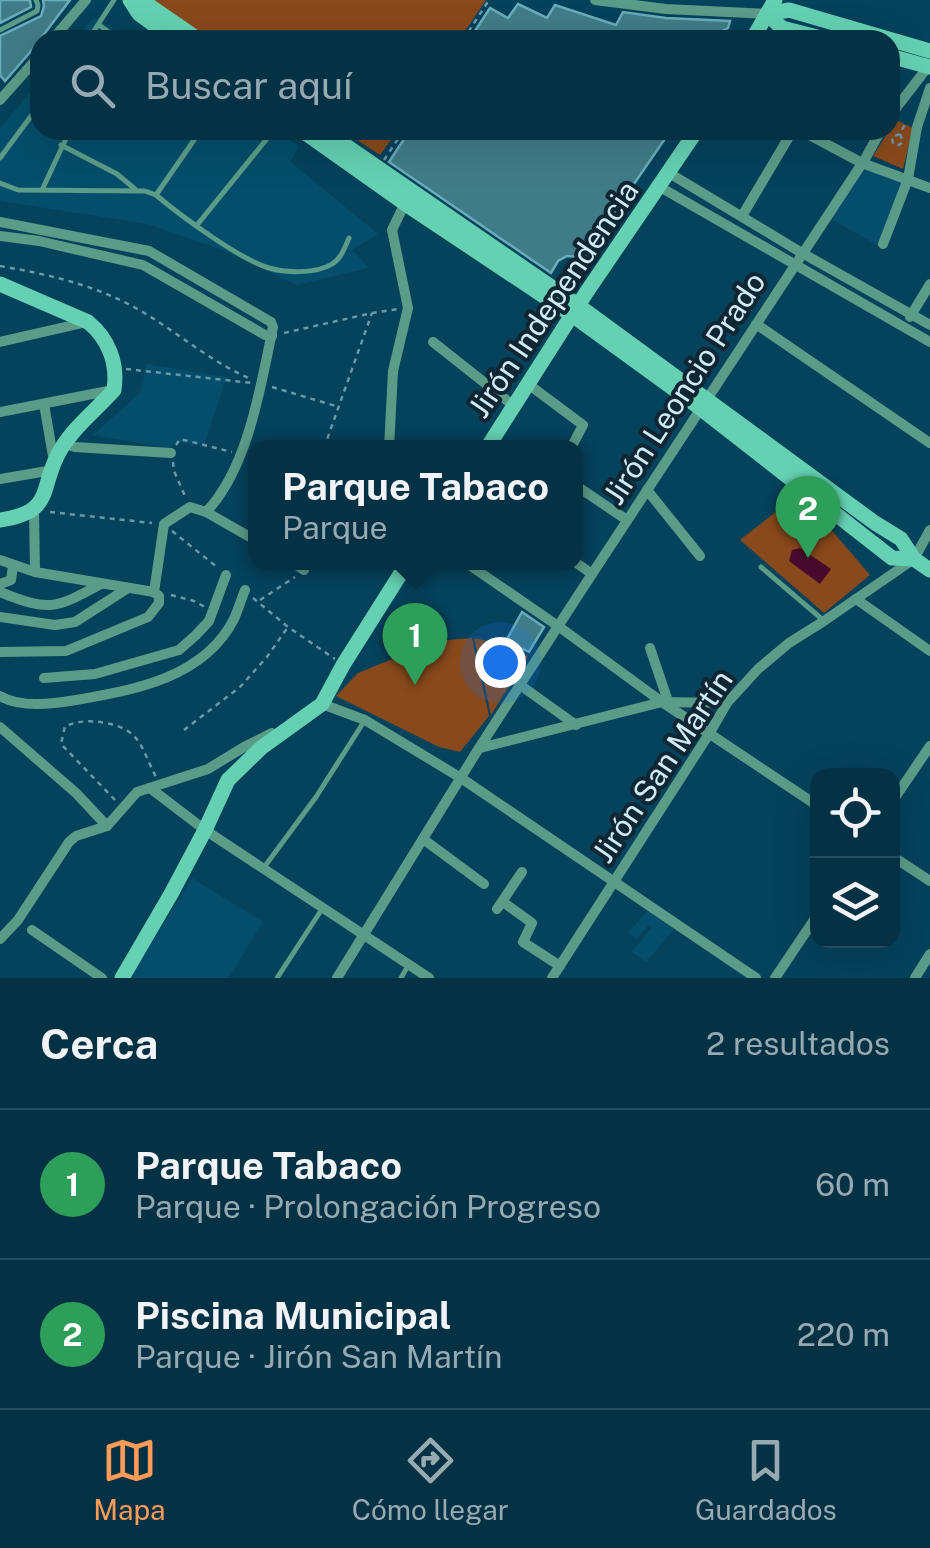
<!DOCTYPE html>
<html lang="es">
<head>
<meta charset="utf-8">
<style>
	body { margin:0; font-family:"Public Sans",sans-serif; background:#0d3a4b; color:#f1f3f6 }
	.controls { position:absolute; right:30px; bottom:30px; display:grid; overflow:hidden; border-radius:20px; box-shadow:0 10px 40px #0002 }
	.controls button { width:90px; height:90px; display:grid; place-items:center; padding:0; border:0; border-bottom:2px solid #254d5d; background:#043244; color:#f1f3f6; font:50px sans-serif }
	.you { position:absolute; left:500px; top:662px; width:35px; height:35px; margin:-25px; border:8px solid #fff; border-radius:50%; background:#1a73e8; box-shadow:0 0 0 15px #1a73e833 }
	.badge { display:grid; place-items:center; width:65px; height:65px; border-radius:50%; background:#fe9b59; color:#fff; font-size:32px; font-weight:700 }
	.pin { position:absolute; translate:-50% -82px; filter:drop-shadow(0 2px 5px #0008) }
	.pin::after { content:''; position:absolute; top:52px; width:35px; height:30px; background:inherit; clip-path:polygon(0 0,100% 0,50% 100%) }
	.popup { position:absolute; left:248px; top:440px; width:335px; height:130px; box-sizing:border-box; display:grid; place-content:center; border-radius:20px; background:#043244; filter:drop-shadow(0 2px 8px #0005); font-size:32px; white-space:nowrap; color:#97aab2 }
	.popup b { font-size:38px; color:#f1f3f6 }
	.popup::after { content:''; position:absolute; left:50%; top:100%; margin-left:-20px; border:20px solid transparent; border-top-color:#043244 }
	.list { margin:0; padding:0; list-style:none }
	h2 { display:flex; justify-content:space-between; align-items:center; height:130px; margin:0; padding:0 40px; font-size:42px }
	h2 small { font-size:32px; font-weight:400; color:#97aab2 }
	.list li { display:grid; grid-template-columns:65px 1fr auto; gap:30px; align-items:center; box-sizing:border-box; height:150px; padding:0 40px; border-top:2px solid #254d5d }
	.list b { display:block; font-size:38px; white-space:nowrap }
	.list p { margin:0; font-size:32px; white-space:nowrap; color:#97aab2 }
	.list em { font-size:32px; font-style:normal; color:#97aab2 }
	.icon { flex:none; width:55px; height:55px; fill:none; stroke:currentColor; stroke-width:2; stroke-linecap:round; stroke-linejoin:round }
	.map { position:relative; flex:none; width:930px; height:978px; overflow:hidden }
	.search { position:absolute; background:#043244; box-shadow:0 10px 40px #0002; left:30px; right:30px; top:30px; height:110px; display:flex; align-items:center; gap:25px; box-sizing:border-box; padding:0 35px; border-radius:30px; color:#97aab2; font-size:38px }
	.sheet { height:430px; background:#043244 }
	nav { display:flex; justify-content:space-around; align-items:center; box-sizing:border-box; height:140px; border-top:2px solid #254d5d; background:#043244; font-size:28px; color:#97aab2 }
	nav a { display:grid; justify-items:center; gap:5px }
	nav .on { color:#fe9b59 }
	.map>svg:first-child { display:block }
	.built { fill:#044e6b }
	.green { fill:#88491c }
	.water { fill:#490b2d }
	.building { fill:#407c88; stroke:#69acba; stroke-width:2.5 }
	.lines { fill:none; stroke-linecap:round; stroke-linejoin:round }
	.path { stroke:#6b97ab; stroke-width:2.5; stroke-dasharray:5 5; stroke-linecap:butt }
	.lane { stroke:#5b9c88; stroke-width:5 }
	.street { stroke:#5b9c88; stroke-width:10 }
	.secondary { stroke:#65d1b2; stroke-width:15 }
	.labels { text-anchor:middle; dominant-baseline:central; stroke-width:8; stroke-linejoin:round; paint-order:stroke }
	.street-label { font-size:30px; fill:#d0ebfa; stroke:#102632 }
</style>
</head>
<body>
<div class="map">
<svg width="930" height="978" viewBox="0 0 930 978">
	<rect width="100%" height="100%" fill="#05425b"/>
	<g class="built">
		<path d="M 94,17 L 130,40 L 74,40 Z"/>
		<path d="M 40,81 L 40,130 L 274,130 L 299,146 L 291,162 L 378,234 L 352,250 L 369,268 L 297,285 L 222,250 L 147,224 L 0,201 L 0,128 Z"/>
		<path d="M 864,168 L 902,183 L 879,246 L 829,218 Z"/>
		<path d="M 146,364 L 227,377 L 204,445 L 176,442 L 170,448 L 93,435 L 140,393 Z"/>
		<path d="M 192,878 L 263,922 L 228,978 L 130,978 Z"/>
		<path d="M 649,909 L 676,927 L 646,962 L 632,952 L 652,927 L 648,925 L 637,939 L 628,933 Z"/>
	</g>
	<g class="green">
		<path d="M 144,0 L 486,0 L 459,40 L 204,40 Z"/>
		<path d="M 896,120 L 913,128 L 903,169 L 873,156 Z"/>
		<path d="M 342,130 L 398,130 L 380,155 Z"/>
		<path d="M 796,496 L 828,526 L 870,575 L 824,613 L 740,540 Z"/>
		<path d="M 472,638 L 489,716 L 460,752 L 439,747 L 336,696 L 358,673 L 436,641 Z"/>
		<path d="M 474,638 L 500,644 L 528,656 L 491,715 Z"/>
	</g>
	<path class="water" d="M 800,548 L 831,569 L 820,584 L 789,561 L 792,550 Z"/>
	<g class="building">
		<path d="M 0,0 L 30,0 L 31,7 L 0,23 Z"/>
		<path d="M 43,0 L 70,0 L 32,50 L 5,81 L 0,75 L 0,36 L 41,16 L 44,6 Z"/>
		<path d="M 518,4 L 547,18 L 555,5 L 616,25 L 623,12 L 666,18 L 730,21 L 728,28 L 715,35 L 717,40 L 469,40 L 490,8 L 508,18 Z"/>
		<path d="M 410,130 L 671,130 L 603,229 L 610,234 L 590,263 L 579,257 L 567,256 L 558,261 L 551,273 L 389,162 Z"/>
		<path d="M 522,612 L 544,627 L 529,652 L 506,641 Z"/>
	</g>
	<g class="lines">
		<g class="path">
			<path d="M 463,40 L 489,0"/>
			<path d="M 900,134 L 903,142 L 899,145 L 893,144 L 892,137 L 900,134 L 906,122"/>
			<path d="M 384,160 L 404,130"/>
			<path d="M 0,266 C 46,274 91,284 132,306 C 173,328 208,361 251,379"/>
			<path d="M 284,333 L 372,313 L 398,309"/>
			<path d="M 126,369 L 252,383"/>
			<path d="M 272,387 L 339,407"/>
			<path d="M 176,445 L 180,439 L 232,452"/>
			<path d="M 324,448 L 372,313"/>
			<path d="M 173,462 L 174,471 L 185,496"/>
			<path d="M 50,512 L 152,523"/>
			<path d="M 172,531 L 217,567"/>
			<path d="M 171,595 L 194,601 L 205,607"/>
			<path d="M 253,598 L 288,627 L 335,659"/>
			<path d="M 260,600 L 295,577"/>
			<path d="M 184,730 L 240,687 L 267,657 L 288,627"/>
			<path d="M 115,800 L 61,744 L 65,726 C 79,721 90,720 105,723 C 141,729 141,748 156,777"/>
		</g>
		<g class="lane">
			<path d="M 99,25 L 120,40"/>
			<path d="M 0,30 L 37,11 L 38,5 L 36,0"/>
			<path d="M 88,40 L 114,0"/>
			<path d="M 61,145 L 117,174 L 135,189"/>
			<path d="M 0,158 L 40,104"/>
			<path d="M 0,183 L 18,190 L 145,191 L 156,195 C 181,216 239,259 269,268 C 286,273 316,274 332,264 C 341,259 345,247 349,238"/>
			<path d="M 42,190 L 70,130"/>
			<path d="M 156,195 L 201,130"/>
			<path d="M 197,225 L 274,130"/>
			<path d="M 761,567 L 823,620"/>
			<path d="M 265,866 L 316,797 L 365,720"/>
			<path d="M 277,978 L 322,909"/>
			<path d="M 401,978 L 409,964"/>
		</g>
		<g class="street">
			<path d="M 595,0 L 666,9 L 767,14"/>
			<path d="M 52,40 L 86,0"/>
			<path d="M 0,100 L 40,55"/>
			<path d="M 890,116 L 930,64"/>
			<path d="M 800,130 L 862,163 L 930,188"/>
			<path d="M 669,173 L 802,253 L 930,325"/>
			<path d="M 660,187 L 930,342"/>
			<path d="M 742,216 L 793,130"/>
			<path d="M 0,222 L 149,251 L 271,322 L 273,327 C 261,385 248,469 206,512"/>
			<path d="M 0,236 L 39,241 L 143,265 L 265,335 L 272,336"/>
			<path d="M 883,244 L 908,179 L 917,127 L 930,88"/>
			<path d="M 910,317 L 930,284"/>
			<path d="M 756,324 L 930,443"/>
			<path d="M 0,342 L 87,322"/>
			<path d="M 433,342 L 514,406"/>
			<path d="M 528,384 L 583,425 L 571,448"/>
			<path d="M 44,404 L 54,462"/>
			<path d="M 0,412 L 113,390"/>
			<path d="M 64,444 L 75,447 L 171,453"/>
			<path d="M 389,448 L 393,371 L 408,308 L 392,230 L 406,201"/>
			<path d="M 0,479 L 53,470"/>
			<path d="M 575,485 L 627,520"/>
			<path d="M 647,490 L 700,556"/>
			<path d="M 34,510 L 35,572"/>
			<path d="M 0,560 L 35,572 L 154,592"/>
			<path d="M 292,562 L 304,570"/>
			<path d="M 465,562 L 558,626 L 662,702 L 818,806"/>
			<path d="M 575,562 L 592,574"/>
			<path d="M 0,584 L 11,580 L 13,566"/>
			<path d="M 0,592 C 50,612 55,609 101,584"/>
			<path d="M 856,599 L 930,651"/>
			<path d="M 0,617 L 55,625 L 75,622 L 128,588"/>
			<path d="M 650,648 L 668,701"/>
			<path d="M 0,652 L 66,651 L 148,617 L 159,603 L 159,596 L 154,592 L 164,524 L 190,507 L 206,512 L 255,540"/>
			<path d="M 44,678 L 95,674 L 179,650 L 196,635 L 209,621 L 226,575"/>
			<path d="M 520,685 L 576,725"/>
			<path d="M 0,696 C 21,708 52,704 76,700 C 134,690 204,678 234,619 C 238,610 241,600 245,590"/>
			<path d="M 322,704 L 365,720 L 461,778 L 756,978"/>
			<path d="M 0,727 L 76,793 L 107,826"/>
			<path d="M 480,748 L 662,702 L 727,703"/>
			<path d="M 150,788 L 205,830 L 429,978"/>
			<path d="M 892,802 L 930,746"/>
			<path d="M 423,839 L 484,884"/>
			<path d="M 892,856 L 930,881"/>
			<path d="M 503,902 L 532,923 L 523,942 L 560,966"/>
			<path d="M 497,909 L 522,872"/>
			<path d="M 32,930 L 102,978"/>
			<path d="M 0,939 L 18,920 L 69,842 L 76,836 L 107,826 L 137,792 L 208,769 L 244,747 L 272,733"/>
			<path d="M 337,978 L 479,748 L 592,574 L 865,159 L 881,130"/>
			<path d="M 552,978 L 709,734 L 727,703 L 758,669 L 789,643 L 824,621 L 914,559 L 930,530"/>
			<path d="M 775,978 L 818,914"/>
			<path d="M 915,978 L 930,954"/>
		</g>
		<g class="secondary">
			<path d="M 130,0 L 139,14 L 175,40"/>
			<path d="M 135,0 L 144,2 L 199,40"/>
			<path d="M 767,14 L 789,10 L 930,51"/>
			<path d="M 767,14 L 782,28 L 829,40"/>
			<path d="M 752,40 L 775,0"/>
			<path d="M 890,56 L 930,67"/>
			<path d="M 301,130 L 404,203 L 572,315 L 700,408 L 892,558 L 914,559"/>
			<path d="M 323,130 L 579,306 L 875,523 L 901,539 L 914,559 L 930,570"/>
			<path d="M 0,284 L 88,322 C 109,339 118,364 114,390 C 97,409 74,427 61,449 C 38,486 57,512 0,520"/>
			<path d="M 487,448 L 586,293 L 697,130"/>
			<path d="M 122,978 L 171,894 L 205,830 L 228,780 L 261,748 L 322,704 L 343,665 L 408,562"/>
		</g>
	</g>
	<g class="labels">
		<g class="street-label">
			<text transform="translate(553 299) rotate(-56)">Jirón Independencia</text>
			<text transform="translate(684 388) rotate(-57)">Jirón Leoncio Prado</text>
			<text transform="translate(662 766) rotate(-56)">Jirón San Martín</text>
		</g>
	</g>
</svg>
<div class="controls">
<button><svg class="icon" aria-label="locate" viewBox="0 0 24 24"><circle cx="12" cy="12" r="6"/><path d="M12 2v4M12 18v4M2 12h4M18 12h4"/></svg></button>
<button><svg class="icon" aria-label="layers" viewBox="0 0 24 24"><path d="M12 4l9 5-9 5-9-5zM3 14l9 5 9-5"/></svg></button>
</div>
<div class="you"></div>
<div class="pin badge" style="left:415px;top:685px;background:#2e9e5b">1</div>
<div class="popup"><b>Parque Tabaco</b>Parque</div>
<div class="pin badge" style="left:808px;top:558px;background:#2e9e5b">2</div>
<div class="search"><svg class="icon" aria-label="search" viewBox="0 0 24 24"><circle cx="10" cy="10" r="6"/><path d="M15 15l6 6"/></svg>Buscar aquí</div>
</div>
<section class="sheet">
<h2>Cerca<small>2 resultados</small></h2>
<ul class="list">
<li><span class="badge" style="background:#2e9e5b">1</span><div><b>Parque Tabaco</b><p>Parque · Prolongación Progreso</p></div><em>60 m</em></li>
<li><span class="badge" style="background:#2e9e5b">2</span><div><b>Piscina Municipal</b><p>Parque · Jirón San Martín</p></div><em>220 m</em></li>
</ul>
</section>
<nav>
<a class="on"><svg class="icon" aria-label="map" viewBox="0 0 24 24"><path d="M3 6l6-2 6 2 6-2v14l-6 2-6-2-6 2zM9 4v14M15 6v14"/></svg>Mapa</a>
<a><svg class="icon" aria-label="directions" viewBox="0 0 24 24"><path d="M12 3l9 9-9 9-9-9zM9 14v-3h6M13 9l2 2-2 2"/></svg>Cómo llegar</a>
<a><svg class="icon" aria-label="saved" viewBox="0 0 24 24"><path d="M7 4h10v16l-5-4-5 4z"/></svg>Guardados</a>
</nav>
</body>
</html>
